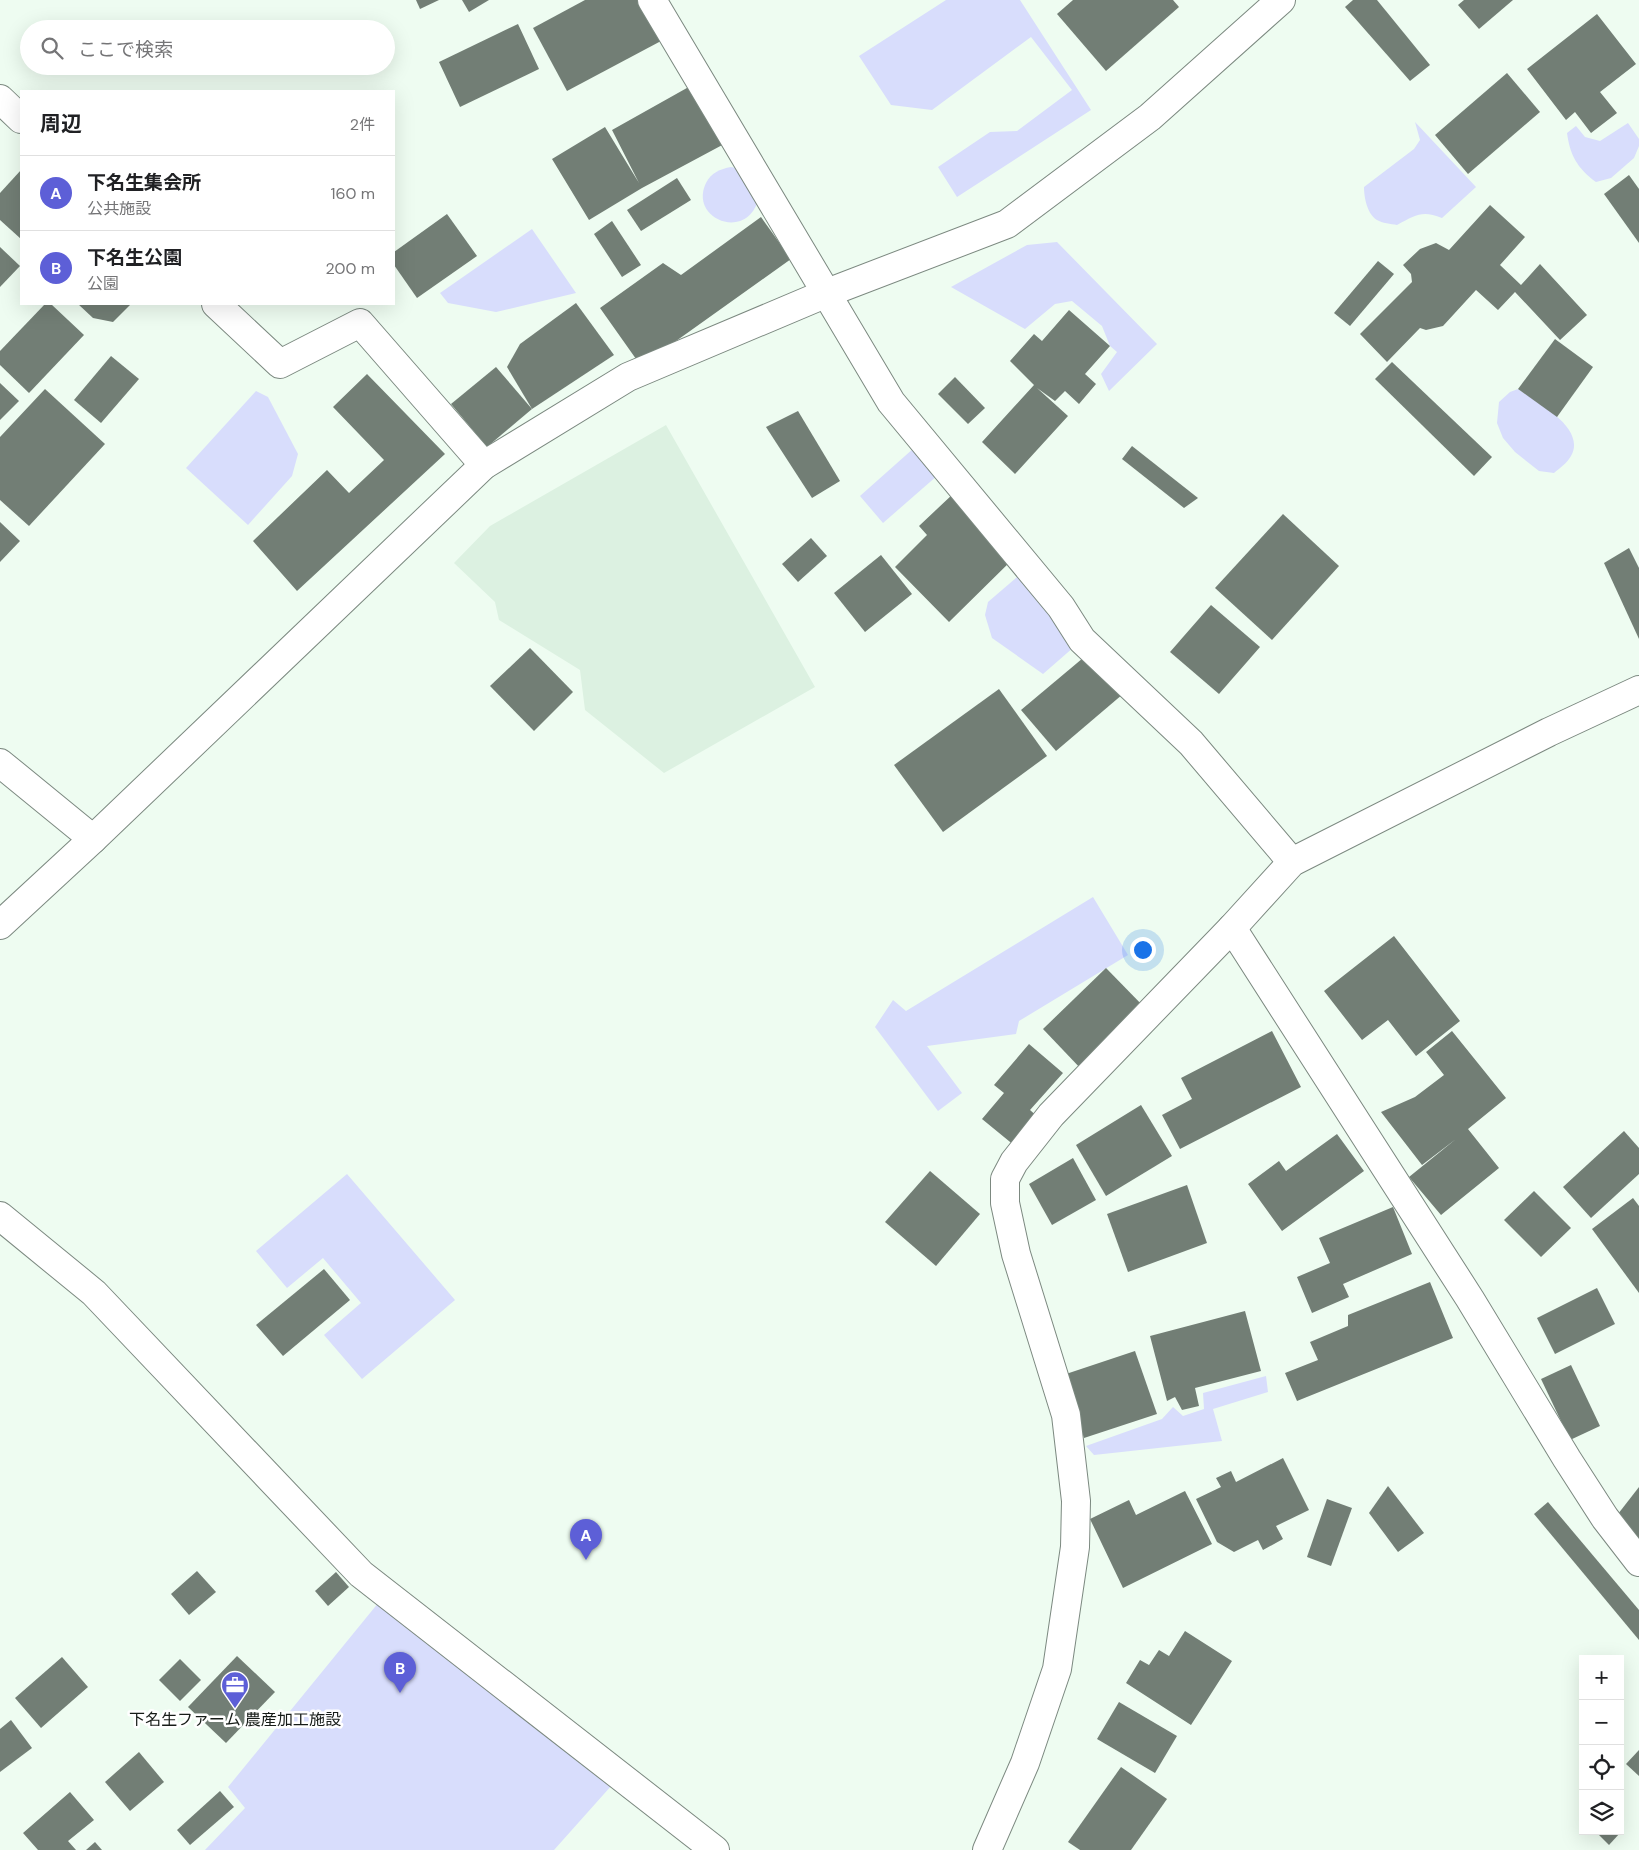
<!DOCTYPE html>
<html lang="ja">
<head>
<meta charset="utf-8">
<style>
	body { margin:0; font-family:"DM Sans","Noto Sans JP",sans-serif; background:#f2f2f2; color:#202124 }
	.controls { position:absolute; right:15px; bottom:15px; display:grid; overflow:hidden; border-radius:0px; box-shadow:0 5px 20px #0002 }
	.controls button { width:45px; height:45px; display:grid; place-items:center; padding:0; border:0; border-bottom:1px solid #e0e0e0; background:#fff; color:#202124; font:25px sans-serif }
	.you { position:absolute; left:1142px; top:949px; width:18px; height:18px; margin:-12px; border:4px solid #fff; border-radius:50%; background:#1a73e8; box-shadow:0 0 0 8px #1a73e833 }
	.badge { display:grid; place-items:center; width:32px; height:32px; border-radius:50%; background:#5d5fd7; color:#fff; font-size:16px; font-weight:700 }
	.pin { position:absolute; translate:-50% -41px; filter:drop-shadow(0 1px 2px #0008) }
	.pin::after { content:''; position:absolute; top:26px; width:18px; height:15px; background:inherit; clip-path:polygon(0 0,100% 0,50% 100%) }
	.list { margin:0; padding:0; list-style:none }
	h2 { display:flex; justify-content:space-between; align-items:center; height:65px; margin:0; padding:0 20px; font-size:21px }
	h2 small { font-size:16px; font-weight:400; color:#757577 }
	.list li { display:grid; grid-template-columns:32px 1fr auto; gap:15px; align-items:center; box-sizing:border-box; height:75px; padding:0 20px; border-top:1px solid #e0e0e0 }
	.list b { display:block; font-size:19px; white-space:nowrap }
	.list p { margin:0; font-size:16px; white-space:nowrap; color:#757577 }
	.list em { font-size:16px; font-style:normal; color:#757577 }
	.icon { flex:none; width:28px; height:28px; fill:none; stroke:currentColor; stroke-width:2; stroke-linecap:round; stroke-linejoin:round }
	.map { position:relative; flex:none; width:1639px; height:1850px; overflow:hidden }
	.search { position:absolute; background:#fff; box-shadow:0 5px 20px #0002; left:20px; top:20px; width:375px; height:55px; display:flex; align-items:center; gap:12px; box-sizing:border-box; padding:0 18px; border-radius:28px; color:#757577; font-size:19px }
	.panel { position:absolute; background:#fff; box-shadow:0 5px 20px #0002; left:20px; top:90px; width:375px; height:215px; border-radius:0px }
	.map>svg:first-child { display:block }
	.built { fill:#dcf1e1 }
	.green { fill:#d8ddfc }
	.building { fill:#727e75 }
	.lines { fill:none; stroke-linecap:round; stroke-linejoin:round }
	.minor-casing { stroke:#7c8980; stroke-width:30 }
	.tertiary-casing { stroke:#7c8980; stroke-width:30 }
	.minor { stroke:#fff; stroke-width:28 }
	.tertiary { stroke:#fff; stroke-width:28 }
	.labels { text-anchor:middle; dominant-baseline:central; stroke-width:5; stroke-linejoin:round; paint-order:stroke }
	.poi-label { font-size:16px; fill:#161b17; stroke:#fff }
</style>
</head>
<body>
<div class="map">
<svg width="1639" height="1850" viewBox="0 0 1639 1850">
	<rect width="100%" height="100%" fill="#eefcf1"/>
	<path class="built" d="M 666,425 L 815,687 L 664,773 L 585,710 L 580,670 L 499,620 L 495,602 L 454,563 L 490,526 Z"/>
	<g class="green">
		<path d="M 946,0 L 1020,0 L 1091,110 L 957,197 L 938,167 L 990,132 L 1017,131 L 1072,90 L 1031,37 L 932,110 L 891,105 L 859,56 Z"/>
		<path d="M 1415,122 L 1476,187 L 1442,218 C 1422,210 1416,215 1397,225 C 1391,224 1382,223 1377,220 C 1367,214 1364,197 1364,187 L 1414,149 L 1420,140 Z"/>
		<path d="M 1628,123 L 1639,139 L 1639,146 L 1634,158 L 1611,178 L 1596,182 C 1577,168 1570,155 1567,133 L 1576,126 L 1585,137 L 1600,141 Z"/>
		<path d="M 731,167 L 740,169 L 759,196 C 750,243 688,220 706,183 C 711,173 720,169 731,167 Z"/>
		<path d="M 532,229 L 576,293 L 496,312 L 448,303 L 440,293 Z"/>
		<path d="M 1057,242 L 1157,344 L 1109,391 L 1101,374 L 1117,352 L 1110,346 L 1102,326 L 1072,301 L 1055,304 L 1025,329 L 951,287 L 1027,245 Z"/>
		<path d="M 1518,389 C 1536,402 1587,428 1571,456 C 1567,463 1560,468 1554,473 L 1539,471 L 1515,452 L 1503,438 L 1497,423 L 1499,402 L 1510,392 Z"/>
		<path d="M 256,391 L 268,397 L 298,454 L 292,476 L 248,525 L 186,468 Z"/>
		<path d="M 914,448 L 938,475 L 883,523 L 860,496 Z"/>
		<path d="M 1023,572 L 1082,640 L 1043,674 L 992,638 L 985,615 L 988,602 Z"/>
		<path d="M 1093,897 L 1128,955 L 1019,1021 L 1016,1034 L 927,1046 L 962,1093 L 938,1111 L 875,1027 L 893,1000 L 906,1011 Z"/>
		<path d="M 347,1174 L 455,1300 L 362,1379 L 324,1335 L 361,1303 L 323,1258 L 287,1288 L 256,1251 Z"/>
		<path d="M 1266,1376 L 1268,1392 L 1213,1409 L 1222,1441 L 1094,1455 L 1086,1446 L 1162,1419 L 1173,1407 L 1183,1416 L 1204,1409 L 1203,1393 Z"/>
		<path d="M 379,1602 L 612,1785 L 554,1850 L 205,1850 L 245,1808 L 228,1787 Z"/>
	</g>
	<g class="building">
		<path d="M 416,0 L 439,0 L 420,9 Z"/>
		<path d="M 462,0 L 489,0 L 469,12 Z"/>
		<path d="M 585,0 L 639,0 L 661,41 L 567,91 L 533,28 Z"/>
		<path d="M 1073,0 L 1173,0 L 1179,7 L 1106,71 L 1057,14 Z"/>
		<path d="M 1353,0 L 1377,0 L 1430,65 L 1410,81 L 1345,7 Z"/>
		<path d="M 1464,0 L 1513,0 L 1479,29 L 1458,5 Z"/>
		<path d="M 1597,14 L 1636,64 L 1600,92 L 1617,113 L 1591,133 L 1575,112 L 1566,120 L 1527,69 Z"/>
		<path d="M 518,24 L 539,69 L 460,107 L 439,62 Z"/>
		<path d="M 1507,73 L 1540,112 L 1468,174 L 1435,135 Z"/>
		<path d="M 694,84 L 726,143 L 642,188 L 589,220 L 552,159 L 605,127 L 639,183 L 612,130 Z"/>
		<path d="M 21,170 L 21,239 L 0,220 L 0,193 Z"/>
		<path d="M 1629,175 L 1639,189 L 1639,243 L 1604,194 Z"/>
		<path d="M 677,178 L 691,200 L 641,231 L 627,210 Z"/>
		<path d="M 1490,205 L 1525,237 L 1500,265 L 1521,285 L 1540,264 L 1587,315 L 1560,340 L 1515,292 L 1498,310 L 1476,290 L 1443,326 L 1426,330 L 1420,328 L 1387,362 L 1360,334 L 1412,282 L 1411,274 L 1403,265 L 1420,249 L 1436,243 L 1449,250 Z"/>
		<path d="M 447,214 L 477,256 L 417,298 L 394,265 L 394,252 Z"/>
		<path d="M 761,217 L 791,259 L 641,366 L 600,308 L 663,263 L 681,275 Z"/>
		<path d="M 612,221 L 641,265 L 622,277 L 594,234 Z"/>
		<path d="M 0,247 L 20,266 L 0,287 Z"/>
		<path d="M 1378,261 L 1394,274 L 1350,326 L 1334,313 Z"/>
		<path d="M 576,303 L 614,355 L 532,409 L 507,367 L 520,344 Z"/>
		<path d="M 45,304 L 51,304 L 84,335 L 29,393 L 0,365 L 0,351 Z"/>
		<path d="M 78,304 L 131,304 L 113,322 L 93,318 Z"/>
		<path d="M 1069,310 L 1110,346 L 1085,374 L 1096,384 L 1079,404 L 1065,391 L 1055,401 L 1037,388 L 1068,416 L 1015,474 L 982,442 L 1034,385 L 1010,361 L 1034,334 L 1042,341 Z"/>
		<path d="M 1555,339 L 1593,367 L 1557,417 L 1518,389 Z"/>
		<path d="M 111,356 L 139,379 L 101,423 L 74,400 Z"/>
		<path d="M 1392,362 L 1492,457 L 1474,476 L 1375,379 Z"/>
		<path d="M 496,367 L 532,409 L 487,447 L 451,404 Z"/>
		<path d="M 367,374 L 445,454 L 297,591 L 253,541 L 327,470 L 349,493 L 384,460 L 333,407 Z"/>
		<path d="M 955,377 L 985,408 L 968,424 L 938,394 Z"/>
		<path d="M 0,383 L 19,401 L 0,420 Z"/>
		<path d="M 45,389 L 105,444 L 29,526 L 0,500 L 0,437 Z"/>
		<path d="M 798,411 L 840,481 L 812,498 L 766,427 Z"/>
		<path d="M 1132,446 L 1198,498 L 1184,508 L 1122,459 Z"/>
		<path d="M 954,493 L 1016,556 L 949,622 L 895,567 L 927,535 L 919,526 Z"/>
		<path d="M 1283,514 L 1339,566 L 1272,640 L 1215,588 Z"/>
		<path d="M 0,522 L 20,541 L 0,562 Z"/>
		<path d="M 811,538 L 827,556 L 798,582 L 782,564 Z"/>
		<path d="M 1629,548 L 1639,568 L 1639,639 L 1604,563 Z"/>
		<path d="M 881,555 L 912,594 L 865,632 L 834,593 Z"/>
		<path d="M 1211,605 L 1260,647 L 1219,694 L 1170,652 Z"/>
		<path d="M 530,648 L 573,692 L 534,731 L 490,686 Z"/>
		<path d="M 1089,653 L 1123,694 L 1056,751 L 1021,710 Z"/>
		<path d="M 999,689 L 1047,756 L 943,832 L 894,765 Z"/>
		<path d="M 1394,936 L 1460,1021 L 1416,1056 L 1388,1020 L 1362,1040 L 1324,991 Z"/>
		<path d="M 1106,968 L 1147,1010 L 1083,1071 L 1043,1029 Z"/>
		<path d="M 1272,1031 L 1301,1087 L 1180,1149 L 1162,1115 L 1192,1099 L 1181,1078 Z"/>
		<path d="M 1452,1031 L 1506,1098 L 1468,1129 L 1499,1168 L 1441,1215 L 1409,1177 L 1456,1139 L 1422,1165 L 1381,1112 L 1415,1097 L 1444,1075 L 1426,1052 Z"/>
		<path d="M 1029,1044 L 1063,1073 L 1030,1110 L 1039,1118 L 1015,1146 L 982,1119 L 1004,1093 L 994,1085 Z"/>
		<path d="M 1141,1105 L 1172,1156 L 1106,1196 L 1076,1145 Z"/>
		<path d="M 1624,1131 L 1639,1148 L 1639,1174 L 1591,1218 L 1563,1187 Z"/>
		<path d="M 1337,1134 L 1364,1171 L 1282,1231 L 1248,1184 L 1279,1161 L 1286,1171 Z"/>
		<path d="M 1073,1158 L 1096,1200 L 1052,1225 L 1029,1184 Z"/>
		<path d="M 930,1171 L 980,1214 L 936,1266 L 885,1222 Z"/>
		<path d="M 1187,1185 L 1207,1243 L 1128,1272 L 1107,1214 Z"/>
		<path d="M 1534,1191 L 1571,1228 L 1541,1257 L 1504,1220 Z"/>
		<path d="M 1633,1198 L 1639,1206 L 1639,1293 L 1592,1229 Z"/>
		<path d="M 1393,1207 L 1412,1254 L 1343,1284 L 1349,1297 L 1312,1313 L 1297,1277 L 1330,1263 L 1319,1238 Z"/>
		<path d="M 324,1269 L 350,1300 L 283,1356 L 256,1325 Z"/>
		<path d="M 1430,1282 L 1453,1338 L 1297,1401 L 1285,1373 L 1318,1360 L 1310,1342 L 1348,1326 L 1348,1315 Z"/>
		<path d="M 1597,1288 L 1615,1324 L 1555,1354 L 1537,1318 Z"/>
		<path d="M 1245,1311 L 1261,1371 L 1195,1388 L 1199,1406 L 1182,1410 L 1175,1397 L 1167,1401 L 1150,1336 Z"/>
		<path d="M 1135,1351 L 1157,1414 L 1084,1438 L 1063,1375 Z"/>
		<path d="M 1571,1365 L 1600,1426 L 1570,1440 L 1541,1379 Z"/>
		<path d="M 1283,1458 L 1309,1510 L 1276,1526 L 1283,1539 L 1263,1550 L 1258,1540 L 1234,1552 L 1217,1542 L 1196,1499 L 1221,1487 L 1216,1478 L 1231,1471 L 1236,1482 Z"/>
		<path d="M 1388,1486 L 1424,1533 L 1398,1552 L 1369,1513 Z"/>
		<path d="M 1639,1487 L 1639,1544 L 1611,1523 Z"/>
		<path d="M 1185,1491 L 1212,1544 L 1123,1588 L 1090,1519 L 1129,1500 L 1136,1515 Z"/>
		<path d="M 1327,1499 L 1352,1508 L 1331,1566 L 1307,1557 Z"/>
		<path d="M 1548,1502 L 1639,1610 L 1639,1640 L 1534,1514 Z"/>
		<path d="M 197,1571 L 216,1592 L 189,1615 L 171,1594 Z"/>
		<path d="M 336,1572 L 349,1587 L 328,1606 L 315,1591 Z"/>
		<path d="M 1185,1631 L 1232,1661 L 1191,1725 L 1126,1683 L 1140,1660 L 1149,1665 L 1159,1650 L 1169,1656 Z"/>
		<path d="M 237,1656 L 275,1692 L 226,1743 L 188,1707 Z"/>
		<path d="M 62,1657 L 88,1687 L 41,1728 L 15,1698 Z"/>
		<path d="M 180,1659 L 201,1680 L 180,1701 L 159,1680 Z"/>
		<path d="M 1119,1702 L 1177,1736 L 1155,1773 L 1097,1739 Z"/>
		<path d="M 11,1720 L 32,1748 L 0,1772 L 0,1729 Z"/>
		<path d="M 1639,1750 L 1639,1776 L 1626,1764 Z"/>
		<path d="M 139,1752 L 164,1782 L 130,1811 L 105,1782 Z"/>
		<path d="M 1121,1767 L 1167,1799 L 1131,1850 L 1080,1850 L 1068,1842 Z"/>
		<path d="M 220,1791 L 234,1807 L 190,1845 L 177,1830 Z"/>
		<path d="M 70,1792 L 94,1820 L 68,1841 L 76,1850 L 38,1850 L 23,1833 Z"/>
		<path d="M 1595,1831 L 1619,1831 L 1620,1833 L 1609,1845 Z"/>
		<path d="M 95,1842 L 102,1850 L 86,1850 Z"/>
	</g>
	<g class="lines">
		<g class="minor-casing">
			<g id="minor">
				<path d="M 652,0 L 891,402 L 1061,607 L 1082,640 L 1191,743 L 1292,862"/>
				<path d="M 0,99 L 21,119"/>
				<path d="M 216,304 L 280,364 L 360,323 L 484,465"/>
				<path d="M 0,763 L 93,839"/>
				<path d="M 1232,928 L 1470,1299 L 1567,1459 L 1605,1518 L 1639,1562"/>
				<path d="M 0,1216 L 94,1293 L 361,1574 L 715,1850"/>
				<path d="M 987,1850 L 1025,1763 L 1057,1669 L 1075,1547 L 1076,1501 L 1066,1415 L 1016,1254 L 1005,1203 L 1005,1179 L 1014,1162 L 1051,1115 L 1232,928 L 1292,862 L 1549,732 L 1639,690"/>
			</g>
		</g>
		<g class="tertiary-casing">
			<path id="tertiary" d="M 0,925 L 93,839 L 484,465 L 628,377 L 827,293 L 1007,224 L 1150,117 L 1281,0"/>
		</g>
		<use href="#minor" class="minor"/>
		<use href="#tertiary" class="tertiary"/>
	</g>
	<defs>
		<g id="office-pin" transform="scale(1.4375)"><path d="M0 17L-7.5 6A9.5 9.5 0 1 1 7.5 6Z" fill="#5d5fd7" stroke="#fff"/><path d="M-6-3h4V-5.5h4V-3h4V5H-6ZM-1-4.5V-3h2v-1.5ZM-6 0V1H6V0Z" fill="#fff"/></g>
	</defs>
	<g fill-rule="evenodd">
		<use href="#office-pin" x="235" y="1685"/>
	</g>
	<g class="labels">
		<g class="poi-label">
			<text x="235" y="1719">下名生ファーム 農産加工施設</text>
		</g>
	</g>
</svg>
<div class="controls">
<button>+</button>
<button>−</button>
<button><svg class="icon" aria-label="locate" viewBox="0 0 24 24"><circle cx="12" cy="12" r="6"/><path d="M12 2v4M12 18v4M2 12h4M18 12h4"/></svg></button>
<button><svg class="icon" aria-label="layers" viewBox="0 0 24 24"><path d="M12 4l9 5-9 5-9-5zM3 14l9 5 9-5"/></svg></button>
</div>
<div class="you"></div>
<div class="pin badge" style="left:586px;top:1560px">A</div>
<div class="pin badge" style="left:400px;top:1693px">B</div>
<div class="search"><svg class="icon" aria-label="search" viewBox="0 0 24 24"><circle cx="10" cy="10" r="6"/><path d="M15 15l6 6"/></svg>ここで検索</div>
<section class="panel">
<h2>周辺<small>2件</small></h2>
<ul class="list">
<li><span class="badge">A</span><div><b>下名生集会所</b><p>公共施設</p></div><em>160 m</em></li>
<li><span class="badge">B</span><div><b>下名生公園</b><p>公園</p></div><em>200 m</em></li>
</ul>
</section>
</div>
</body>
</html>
